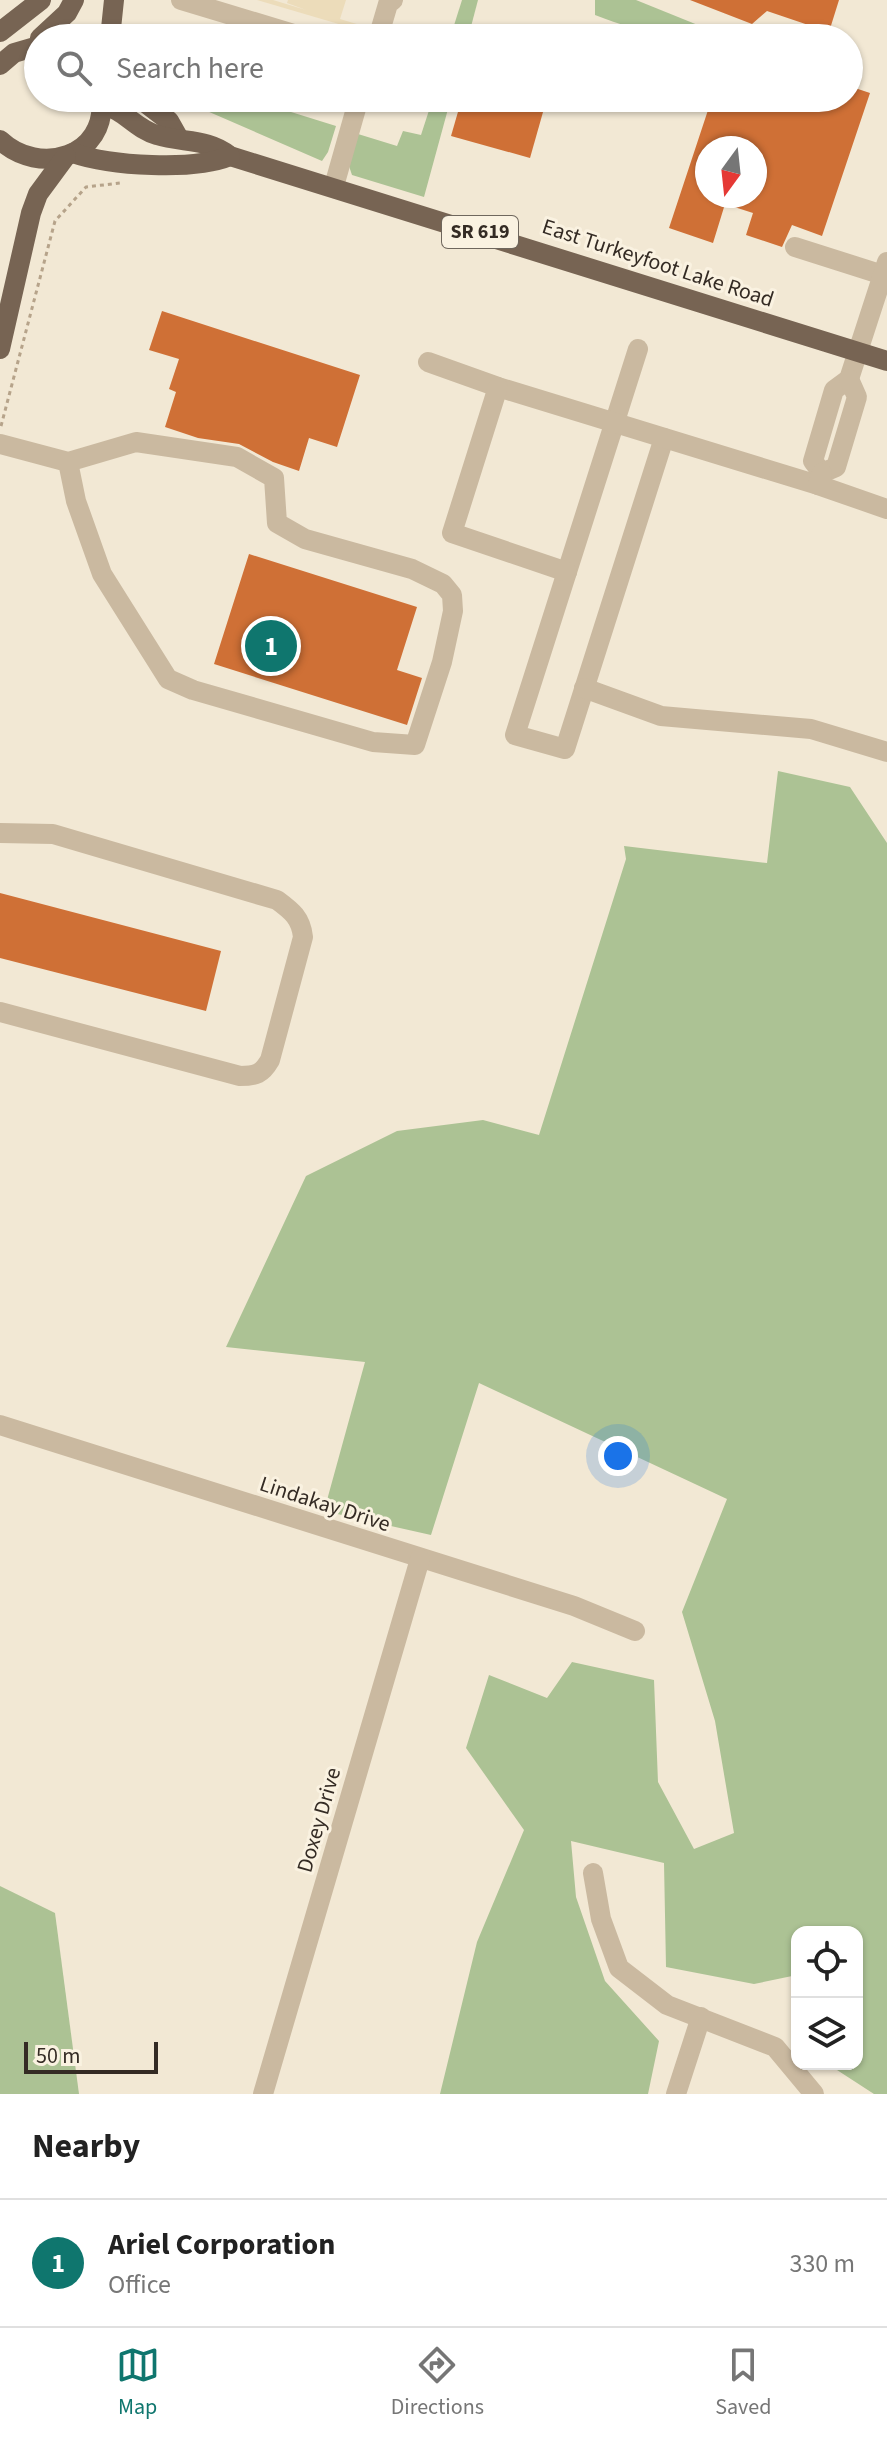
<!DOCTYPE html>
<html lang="en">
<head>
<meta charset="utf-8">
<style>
	body { margin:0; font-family:"Source Sans 3",sans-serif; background:#f2f2f2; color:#222 }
	.controls { position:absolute; right:24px; bottom:24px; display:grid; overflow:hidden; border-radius:16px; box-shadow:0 2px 6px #0004 }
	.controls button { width:72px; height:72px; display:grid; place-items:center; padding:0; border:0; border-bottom:2px solid #e0e0e0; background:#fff; color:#222; font:40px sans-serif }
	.compass { position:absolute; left:695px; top:136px; width:72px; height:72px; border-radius:50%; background:#fff; box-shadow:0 2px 6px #0004; rotate:195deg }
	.scale { position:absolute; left:24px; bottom:20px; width:134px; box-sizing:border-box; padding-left:8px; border:4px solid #342b24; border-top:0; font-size:22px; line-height:28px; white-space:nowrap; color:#342b24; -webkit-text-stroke:6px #faf2e1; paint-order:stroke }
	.you { position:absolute; left:618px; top:1456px; width:28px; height:28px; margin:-20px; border:6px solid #fff; border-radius:50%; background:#1a73e8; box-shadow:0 0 0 12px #1a73e833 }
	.badge { display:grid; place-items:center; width:52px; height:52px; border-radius:50%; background:#0f766e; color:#fff; font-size:26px; font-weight:700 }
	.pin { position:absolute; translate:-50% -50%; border:4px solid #fff; box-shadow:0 2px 8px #0006 }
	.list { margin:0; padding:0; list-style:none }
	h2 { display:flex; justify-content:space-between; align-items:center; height:104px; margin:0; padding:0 32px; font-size:34px }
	h2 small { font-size:26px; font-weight:400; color:#767676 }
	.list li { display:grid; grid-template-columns:52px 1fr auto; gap:24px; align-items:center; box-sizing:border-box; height:128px; padding:0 32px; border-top:2px solid #e0e0e0 }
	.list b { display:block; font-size:30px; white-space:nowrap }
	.list p { margin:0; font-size:26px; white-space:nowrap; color:#767676 }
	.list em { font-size:26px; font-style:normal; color:#767676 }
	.icon { flex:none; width:44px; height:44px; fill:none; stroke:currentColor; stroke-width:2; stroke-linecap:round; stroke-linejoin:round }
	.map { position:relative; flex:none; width:887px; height:2094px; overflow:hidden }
	.search { position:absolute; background:#fff; box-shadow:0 2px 6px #0004; left:24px; right:24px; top:24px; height:88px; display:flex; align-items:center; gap:20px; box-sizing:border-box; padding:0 28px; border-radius:44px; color:#767676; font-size:30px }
	.sheet { height:232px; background:#fff }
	nav { display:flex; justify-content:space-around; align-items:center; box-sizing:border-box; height:112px; border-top:2px solid #e0e0e0; background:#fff; font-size:22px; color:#767676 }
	nav a { display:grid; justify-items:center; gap:4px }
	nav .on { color:#0f766e }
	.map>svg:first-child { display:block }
	.green { fill:#acc294 }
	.plaza { fill:#ecdcba }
	.building { fill:#cf7036; fill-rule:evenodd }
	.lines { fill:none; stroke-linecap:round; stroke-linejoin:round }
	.path { stroke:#b6a38a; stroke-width:3; stroke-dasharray:4 4; stroke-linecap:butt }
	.minor { stroke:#cab9a0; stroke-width:20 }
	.major { stroke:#776453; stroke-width:20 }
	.labels { text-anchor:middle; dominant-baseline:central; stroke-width:6; stroke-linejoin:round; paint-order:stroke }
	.shield { fill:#faf2e1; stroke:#6f675d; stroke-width:2 }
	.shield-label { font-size:20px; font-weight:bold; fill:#342b24 }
	.street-label { font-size:22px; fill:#342b24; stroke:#faf2e1 }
</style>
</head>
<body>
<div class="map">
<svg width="887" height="2094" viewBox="0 0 887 2094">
	<rect width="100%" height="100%" fill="#f2e8d4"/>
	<g class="green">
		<path d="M 462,0 L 478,0 L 468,38 L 450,38 Z"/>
		<path d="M 595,0 L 636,0 L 730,38 C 676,38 646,35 595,15 Z"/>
		<path d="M 177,98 L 245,98 L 270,106 L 273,98 L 277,98 L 275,107 L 336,126 L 328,152 L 322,161 Z"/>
		<path d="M 433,98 L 451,98 L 424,197 L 352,175 L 347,160 L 358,134 L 397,146 L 403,131 L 421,135 Z"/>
		<path d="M 778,771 L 850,787 L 887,843 L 887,2094 L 874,2094 L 837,2070 L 839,2064 L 857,2064 L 857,1932 L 797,1932 L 797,1975 L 754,1984 L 666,1967 L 664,1863 L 571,1841 L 576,1897 L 605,1981 L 659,2041 L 648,2094 L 440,2094 L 477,1942 L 524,1830 L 466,1748 L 489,1675 L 547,1698 L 572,1662 L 654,1680 L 658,1782 L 694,1849 L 734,1833 L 715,1721 L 682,1612 L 727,1499 L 479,1383 L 431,1535 L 324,1511 L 365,1362 L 226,1347 L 306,1176 L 397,1131 L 483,1120 L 539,1135 L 626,859 L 624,846 L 767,863 Z"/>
		<path d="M 0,1886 L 55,1913 L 79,2094 L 0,2094 Z"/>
	</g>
	<path class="plaza" d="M 257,0 L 273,0 L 306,10 L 287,3 L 288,0 L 346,0 L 340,19 L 360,25 L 359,30 Z"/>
	<g class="building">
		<path d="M 690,0 L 839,0 L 829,32 L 767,11 L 752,24 Z"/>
		<path d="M 849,86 L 870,93 L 822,236 L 792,225 L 782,247 L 746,235 L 753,213 L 725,204 L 713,243 L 669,228 L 712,98 L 849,98 ZM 707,148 L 755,148 L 755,196 L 707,196 Z"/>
		<path d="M 462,98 L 547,98 L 530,158 L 451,136 Z"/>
		<path d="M 162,311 L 360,375 L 337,447 L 309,438 L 299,471 L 273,462 L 239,444 L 198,438 L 165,427 L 176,392 L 169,389 L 179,359 L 149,350 Z"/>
		<path d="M 249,554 L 417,607 L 397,670 L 422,678 L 407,725 L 214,664 Z"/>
		<path d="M 0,893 L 221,951 L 206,1011 L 0,958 Z"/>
	</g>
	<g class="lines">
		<path class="path" d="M 1,426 L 55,221 L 86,187 L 120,183"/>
		<g class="minor">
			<path d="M 181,0 L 307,38"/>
			<path d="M 378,38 L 388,4 L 393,0"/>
			<path d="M 334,186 L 359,98"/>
			<path d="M 795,247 L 883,275"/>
			<path d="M 638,349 L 515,735 L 565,749 L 664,438"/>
			<path d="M 428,362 L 498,387 L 818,485"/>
			<path d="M 498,387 L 452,533 L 567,572"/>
			<path d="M 0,444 L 68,462 L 136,442 L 237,457 L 274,478 L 277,523 L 305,539 L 412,569 L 443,584 L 452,595 L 453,611 L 442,662 L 415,745 L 373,742 L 193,690 L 168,679 L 102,574 L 76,501 L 68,462"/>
			<path d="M 822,473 L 813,461 L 834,390 L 849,379 L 887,262"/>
			<path d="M 822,473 L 836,467 L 857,397 L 849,379"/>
			<path d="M 822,473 L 818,485 L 887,509"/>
			<path d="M 584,688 L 661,716 L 811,729 L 887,752"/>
			<path d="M 0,833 L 53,834 L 277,900 C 292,911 301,918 303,937 L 270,1060 C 262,1074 256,1076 240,1076 L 0,1012"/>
			<path d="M 0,1425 L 574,1606 L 635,1631"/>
			<path d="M 593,1873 L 601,1919 L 619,1968 L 667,2005 L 775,2047 L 814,2094"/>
			<path d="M 263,2094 L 420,1559"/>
			<path d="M 676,2094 L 701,2017"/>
		</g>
		<g class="major">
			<path d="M 0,32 L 41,0"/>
			<path d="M 40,38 L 67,13 L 74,0"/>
			<path d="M 110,38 L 114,0"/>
			<path d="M 0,65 L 14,53 L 38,46"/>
			<path d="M 139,98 L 169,121 L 178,137"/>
			<path d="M 102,105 C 124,109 135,129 157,135 C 182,143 208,138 230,156 L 887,361"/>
			<path d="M 0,140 C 39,177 108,157 101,98"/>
			<path d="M 73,153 C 110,166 194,171 230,156"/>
			<path d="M 0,349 L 31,213 L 38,194 L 66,156"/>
		</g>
	</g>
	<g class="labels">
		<rect class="shield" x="442" y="216" width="76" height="32" rx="6"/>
		<g class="shield-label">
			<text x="480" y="232">SR 619</text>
		</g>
		<g class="street-label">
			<text transform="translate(658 263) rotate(18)">East Turkeyfoot Lake Road</text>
			<text transform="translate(325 1504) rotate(18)">Lindakay Drive</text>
			<text transform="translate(319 1820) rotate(-74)">Doxey Drive</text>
		</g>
	</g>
</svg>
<div class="controls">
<button><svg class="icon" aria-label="locate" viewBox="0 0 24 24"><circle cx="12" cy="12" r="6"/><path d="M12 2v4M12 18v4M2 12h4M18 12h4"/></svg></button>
<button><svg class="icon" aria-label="layers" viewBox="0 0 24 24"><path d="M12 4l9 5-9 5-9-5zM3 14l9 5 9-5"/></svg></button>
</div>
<svg class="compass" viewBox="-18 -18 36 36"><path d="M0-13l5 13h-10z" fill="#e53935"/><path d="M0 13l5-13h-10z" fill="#767676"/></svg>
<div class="scale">50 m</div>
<div class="you"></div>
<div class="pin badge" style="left:271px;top:646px">1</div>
<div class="search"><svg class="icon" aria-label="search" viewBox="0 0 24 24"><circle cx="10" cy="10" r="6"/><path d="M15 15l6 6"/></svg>Search here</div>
</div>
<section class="sheet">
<h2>Nearby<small></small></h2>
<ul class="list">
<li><span class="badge">1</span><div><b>Ariel Corporation</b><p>Office</p></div><em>330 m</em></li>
</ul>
</section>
<nav>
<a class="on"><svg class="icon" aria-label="map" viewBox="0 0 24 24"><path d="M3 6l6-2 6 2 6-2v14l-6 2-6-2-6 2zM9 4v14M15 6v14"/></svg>Map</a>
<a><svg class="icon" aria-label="directions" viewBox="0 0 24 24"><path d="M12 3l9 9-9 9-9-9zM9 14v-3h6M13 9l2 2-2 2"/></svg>Directions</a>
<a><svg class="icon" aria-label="saved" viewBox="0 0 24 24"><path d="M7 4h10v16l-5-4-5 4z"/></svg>Saved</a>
</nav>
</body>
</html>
